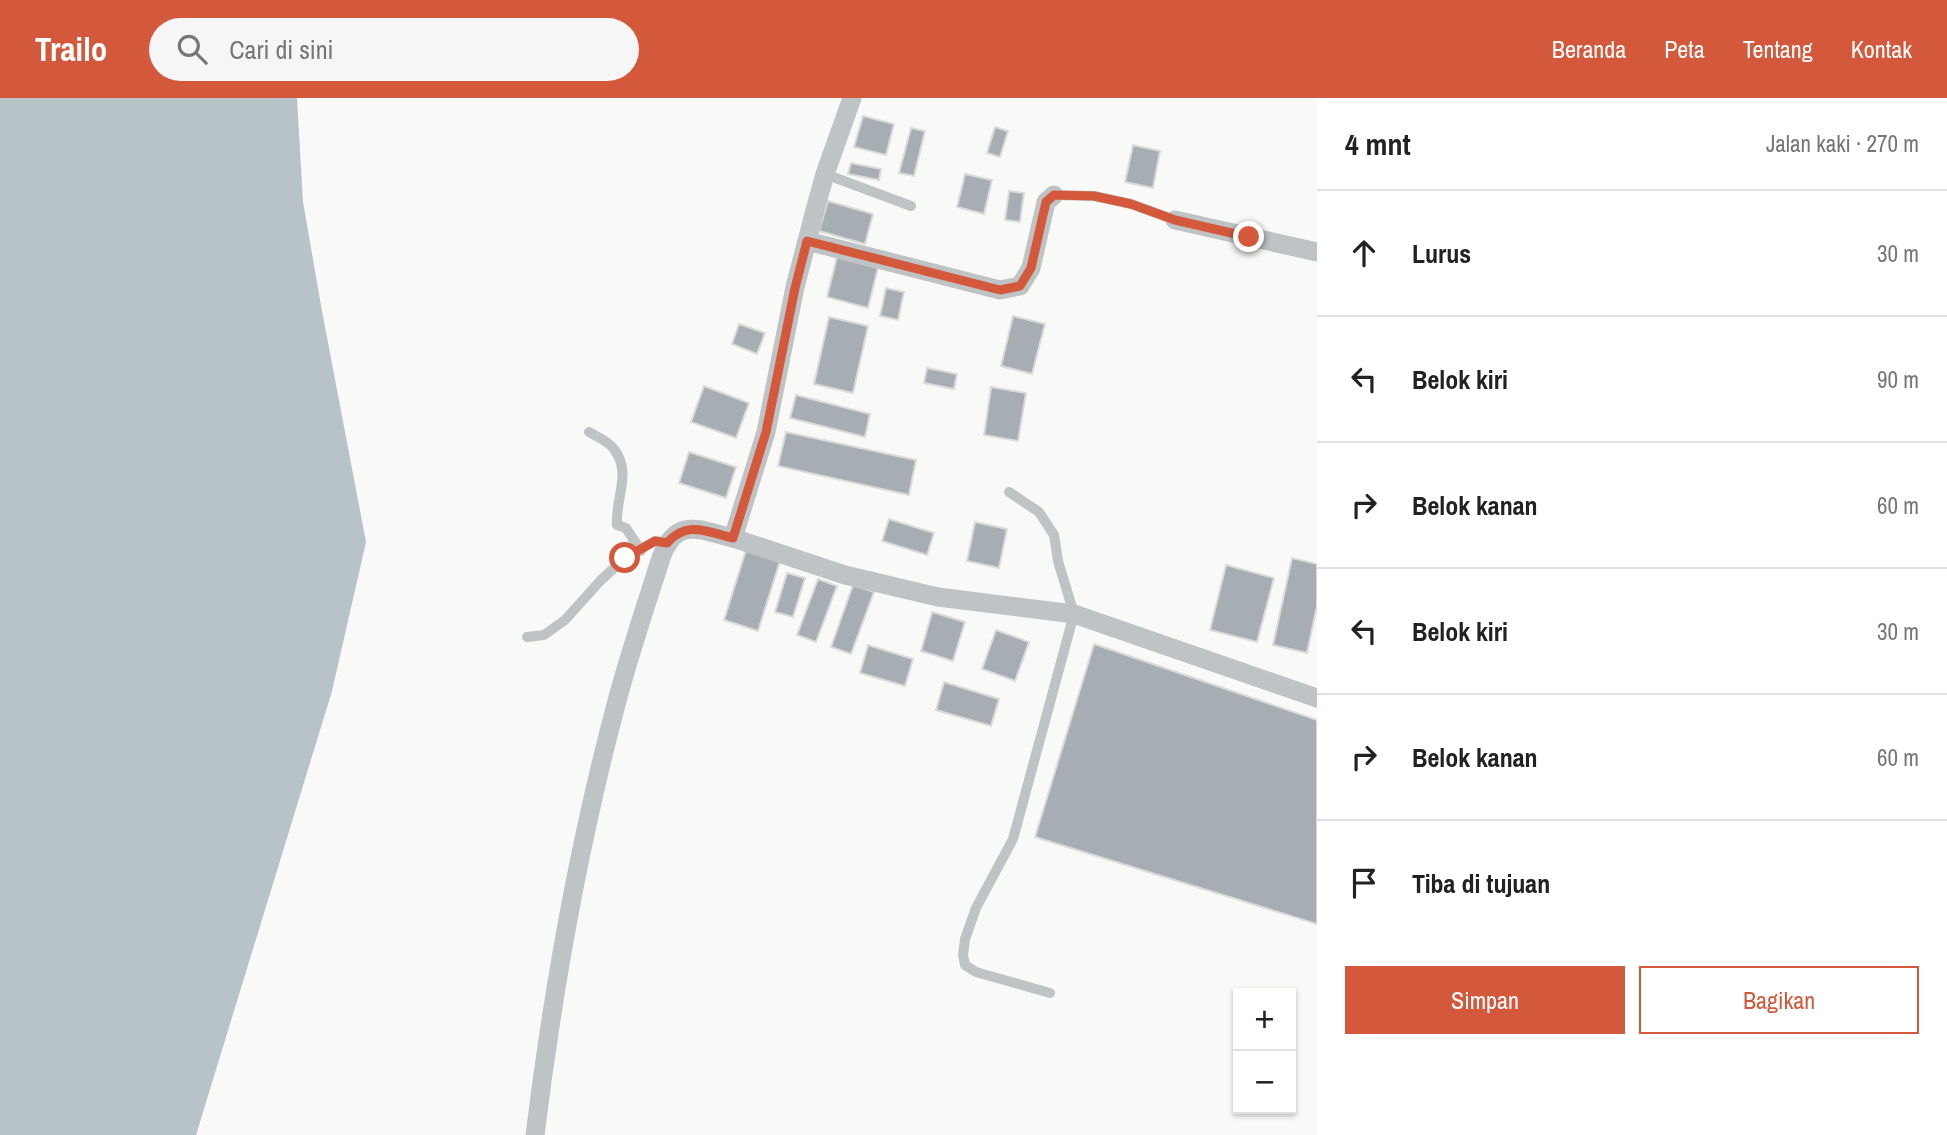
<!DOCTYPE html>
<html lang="id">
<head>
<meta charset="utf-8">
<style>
	body { margin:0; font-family:"Archivo Narrow",sans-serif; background:#f6f6f6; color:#222 }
	.controls { position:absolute; right:21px; bottom:21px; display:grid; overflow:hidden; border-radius:0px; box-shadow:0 2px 5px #0004 }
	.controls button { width:63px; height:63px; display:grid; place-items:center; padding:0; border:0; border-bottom:2px solid #e0e0e0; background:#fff; color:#222; font:35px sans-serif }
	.stop { position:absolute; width:21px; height:21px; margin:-16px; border:5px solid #d4593c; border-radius:50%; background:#fff }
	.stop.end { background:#d4593c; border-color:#fff; box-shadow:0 2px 7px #0008 }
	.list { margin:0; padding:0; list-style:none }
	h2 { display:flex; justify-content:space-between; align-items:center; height:91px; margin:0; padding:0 28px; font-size:30px }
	h2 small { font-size:23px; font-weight:400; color:#767676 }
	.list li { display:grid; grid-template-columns:46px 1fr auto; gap:21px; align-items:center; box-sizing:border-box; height:126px; padding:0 28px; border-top:2px solid #e0e0e0 }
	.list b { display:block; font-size:26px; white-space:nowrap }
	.list em { font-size:23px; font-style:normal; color:#767676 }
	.actions { display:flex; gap:14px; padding:21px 28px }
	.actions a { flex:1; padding:16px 0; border:2px solid #d4593c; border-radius:0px; text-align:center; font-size:24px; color:#d4593c }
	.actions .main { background:#d4593c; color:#fff }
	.icon { flex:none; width:38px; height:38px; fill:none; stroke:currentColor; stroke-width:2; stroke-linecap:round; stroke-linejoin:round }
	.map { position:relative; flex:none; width:1317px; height:1037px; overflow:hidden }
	header { display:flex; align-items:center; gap:42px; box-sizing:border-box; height:98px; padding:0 35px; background:#d4593c; color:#fff }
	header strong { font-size:33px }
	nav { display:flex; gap:38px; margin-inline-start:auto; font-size:24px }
	.search { width:490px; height:63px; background:#f6f6f6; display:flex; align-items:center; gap:18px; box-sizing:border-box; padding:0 24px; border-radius:38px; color:#767676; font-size:26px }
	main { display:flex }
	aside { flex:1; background:#fff }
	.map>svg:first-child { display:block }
	.water { fill:#b7c3c6 }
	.building { fill:#a6aeb3; stroke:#dbdbd9; stroke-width:2 }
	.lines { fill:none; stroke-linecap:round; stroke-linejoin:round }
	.lane { stroke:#bec3c6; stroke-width:10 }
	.street { stroke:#bec3c6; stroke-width:19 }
	.route { stroke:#d4593c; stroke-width:9 }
</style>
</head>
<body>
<header>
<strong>Trailo</strong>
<div class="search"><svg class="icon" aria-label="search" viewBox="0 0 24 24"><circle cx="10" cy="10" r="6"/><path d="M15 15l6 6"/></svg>Cari di sini</div>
<nav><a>Beranda</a><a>Peta</a><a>Tentang</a><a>Kontak</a></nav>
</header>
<main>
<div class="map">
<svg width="1317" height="1037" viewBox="0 0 1317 1037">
	<rect width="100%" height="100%" fill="#f9f9f7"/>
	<path class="water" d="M 0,0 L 297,0 L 303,104 L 322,213 L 366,444 L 332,593 L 196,1037 L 0,1037 Z"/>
	<g class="building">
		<path d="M 863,18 L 894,26 L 886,57 L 854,49 Z"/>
		<path d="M 995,29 L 1008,33 L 1000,59 L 987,55 Z"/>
		<path d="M 911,30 L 925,33 L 914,78 L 899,75 Z"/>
		<path d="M 1133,47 L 1160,53 L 1153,90 L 1125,84 Z"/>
		<path d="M 851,65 L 881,71 L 879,82 L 848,76 Z"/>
		<path d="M 965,76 L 992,82 L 984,116 L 957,109 Z"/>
		<path d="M 1009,93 L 1024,95 L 1020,124 L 1005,122 Z"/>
		<path d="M 828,103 L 873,116 L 865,146 L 819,133 Z"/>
		<path d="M 837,159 L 878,170 L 868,210 L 827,199 Z"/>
		<path d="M 886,190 L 904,194 L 898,222 L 880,218 Z"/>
		<path d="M 1013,218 L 1045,226 L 1032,276 L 1001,268 Z"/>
		<path d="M 829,219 L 868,228 L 853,295 L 814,286 Z"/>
		<path d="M 739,226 L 765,235 L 757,256 L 732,246 Z"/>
		<path d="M 927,270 L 957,276 L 954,291 L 924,285 Z"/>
		<path d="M 704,288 L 749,305 L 736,340 L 691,324 Z"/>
		<path d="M 991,289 L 1026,295 L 1018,343 L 984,337 Z"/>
		<path d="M 796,297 L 870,316 L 865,339 L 790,320 Z"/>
		<path d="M 786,334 L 916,362 L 909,397 L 778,368 Z"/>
		<path d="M 689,354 L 736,369 L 726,400 L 679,385 Z"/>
		<path d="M 889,421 L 934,435 L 927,457 L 882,443 Z"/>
		<path d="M 975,424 L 1007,431 L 999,470 L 967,463 Z"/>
		<path d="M 747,449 L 781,460 L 758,533 L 724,522 Z"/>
		<path d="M 1292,460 L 1317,466 L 1317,508 L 1307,555 L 1273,547 Z"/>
		<path d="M 1226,467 L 1274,480 L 1257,544 L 1210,532 Z"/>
		<path d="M 787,475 L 805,480 L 793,519 L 775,514 Z"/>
		<path d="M 818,481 L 837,488 L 816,544 L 797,537 Z"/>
		<path d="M 853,487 L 874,494 L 851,556 L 831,549 Z"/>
		<path d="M 932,514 L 965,524 L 953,563 L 921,553 Z"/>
		<path d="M 996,532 L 1029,544 L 1015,583 L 982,571 Z"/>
		<path d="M 1094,546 L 1317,622 L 1317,826 L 1035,739 Z"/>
		<path d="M 868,547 L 913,561 L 905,588 L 860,575 Z"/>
		<path d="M 944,584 L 999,601 L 991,628 L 936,612 Z"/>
	</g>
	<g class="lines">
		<g class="lane">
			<path d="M 825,76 L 911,108"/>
			<path d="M 1054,97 L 1094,98 L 1131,106 L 1175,122"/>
			<path d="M 589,334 C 596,338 608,343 613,350 C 633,374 615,399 617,427 L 626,430 L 641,453"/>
			<path d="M 1009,394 L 1039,414 L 1054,437 L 1058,463 L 1074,516 L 1013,741 L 976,810 L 965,841 L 963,857 L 965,867 L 976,874 L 1050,895"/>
			<path d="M 527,539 L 544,537 L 565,522 L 600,483 L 625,460 L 655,443 L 667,445"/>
		</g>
		<g class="street">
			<path d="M 852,0 L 825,76 L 815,112 L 795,189 L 766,334 L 733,440 L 845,477 L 938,499 L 1074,516 L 1317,600"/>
			<path d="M 1175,122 L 1317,154"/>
			<path d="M 807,143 L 1000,192 L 1020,188 L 1031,170 L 1046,104 L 1054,97"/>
			<path d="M 535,1037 C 553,891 579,745 617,603 C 630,554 646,507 661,460 C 676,418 699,432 733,440"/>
		</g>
	</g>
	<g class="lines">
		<path class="route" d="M 625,460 L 655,443 L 667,445 C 687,422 707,434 733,440 L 766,334 L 795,190 L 807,143 L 1000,192 L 1020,188 L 1031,170 L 1046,104 L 1054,97 L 1094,98 L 1131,106 L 1175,122 L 1249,139"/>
	</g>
</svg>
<div class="controls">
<button>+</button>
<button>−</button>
</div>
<div class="stop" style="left:625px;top:460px"></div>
<div class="stop end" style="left:1249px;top:139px"></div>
</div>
<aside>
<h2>4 mnt<small>Jalan kaki · 270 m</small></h2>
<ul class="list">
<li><svg class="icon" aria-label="ahead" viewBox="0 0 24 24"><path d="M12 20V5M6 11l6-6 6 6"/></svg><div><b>Lurus</b></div><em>30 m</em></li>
<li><svg class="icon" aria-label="left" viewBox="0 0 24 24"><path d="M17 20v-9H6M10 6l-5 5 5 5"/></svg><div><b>Belok kiri</b></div><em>90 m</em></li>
<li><svg class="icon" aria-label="right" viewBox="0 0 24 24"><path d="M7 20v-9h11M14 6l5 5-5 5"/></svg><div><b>Belok kanan</b></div><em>60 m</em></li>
<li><svg class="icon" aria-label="left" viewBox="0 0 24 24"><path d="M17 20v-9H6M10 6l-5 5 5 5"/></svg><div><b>Belok kiri</b></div><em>30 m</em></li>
<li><svg class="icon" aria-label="right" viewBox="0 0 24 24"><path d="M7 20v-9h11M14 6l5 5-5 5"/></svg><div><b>Belok kanan</b></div><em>60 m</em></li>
<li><svg class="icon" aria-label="arrive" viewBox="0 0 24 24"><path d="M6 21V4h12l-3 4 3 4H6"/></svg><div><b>Tiba di tujuan</b></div></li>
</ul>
<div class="actions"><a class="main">Simpan</a><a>Bagikan</a></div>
</aside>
</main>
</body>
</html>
